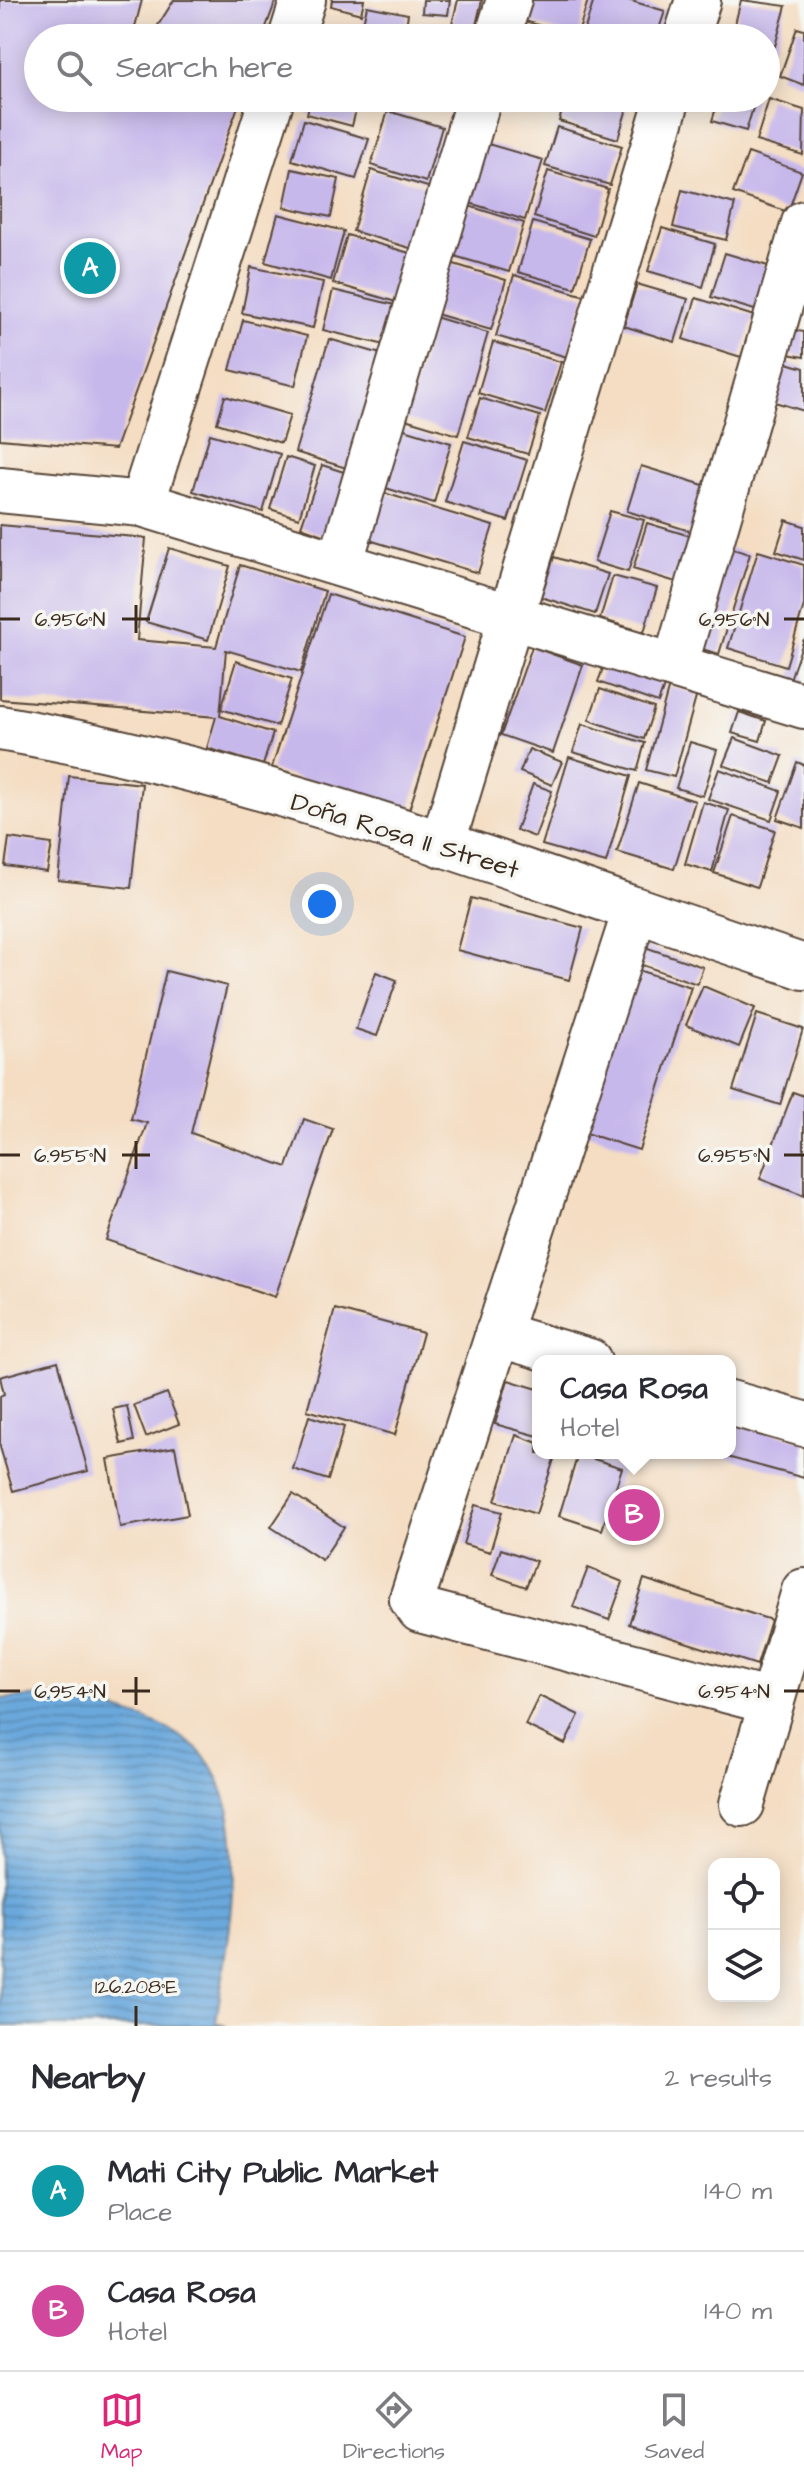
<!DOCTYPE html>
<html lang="en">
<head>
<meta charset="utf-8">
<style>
	body { margin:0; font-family:"Architects Daughter",sans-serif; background:#f7f7f7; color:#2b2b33 }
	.controls { position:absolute; right:24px; bottom:24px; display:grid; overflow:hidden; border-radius:16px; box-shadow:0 4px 20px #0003 }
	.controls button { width:72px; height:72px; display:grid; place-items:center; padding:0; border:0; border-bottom:2px solid #e1e1e2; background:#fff; color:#2b2b33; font:40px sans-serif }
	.you { position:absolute; left:322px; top:904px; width:28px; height:28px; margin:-20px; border:6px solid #fff; border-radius:50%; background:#1a73e8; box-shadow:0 0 0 12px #1a73e833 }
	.badge { display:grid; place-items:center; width:52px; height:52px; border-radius:50%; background:#db2777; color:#fff; font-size:26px; font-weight:700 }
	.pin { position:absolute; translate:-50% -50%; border:4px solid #fff; box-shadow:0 2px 8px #0006 }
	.popup { position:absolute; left:532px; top:1355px; width:204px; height:104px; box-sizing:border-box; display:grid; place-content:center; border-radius:16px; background:#fff; filter:drop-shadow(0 2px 6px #0005); font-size:26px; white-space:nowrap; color:#7c7c81 }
	.popup b { font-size:30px; color:#2b2b33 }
	.popup::after { content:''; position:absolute; left:50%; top:100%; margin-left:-16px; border:16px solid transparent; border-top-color:#fff }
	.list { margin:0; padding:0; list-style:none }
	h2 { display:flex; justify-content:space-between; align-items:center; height:104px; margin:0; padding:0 32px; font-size:34px }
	h2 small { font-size:26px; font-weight:400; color:#7c7c81 }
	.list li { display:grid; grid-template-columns:52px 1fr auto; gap:24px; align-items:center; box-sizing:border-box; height:120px; padding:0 32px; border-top:2px solid #e1e1e2 }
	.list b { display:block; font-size:30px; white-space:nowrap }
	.list p { margin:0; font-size:26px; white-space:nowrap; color:#7c7c81 }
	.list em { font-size:26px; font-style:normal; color:#7c7c81 }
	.icon { flex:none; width:44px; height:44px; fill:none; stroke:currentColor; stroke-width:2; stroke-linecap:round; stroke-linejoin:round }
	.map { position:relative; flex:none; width:804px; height:2026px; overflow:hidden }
	.search { position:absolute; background:#fff; box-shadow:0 4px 20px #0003; left:24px; right:24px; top:24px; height:88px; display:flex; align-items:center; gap:20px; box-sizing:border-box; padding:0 28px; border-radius:44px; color:#7c7c81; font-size:30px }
	.sheet { height:344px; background:#fff }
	nav { display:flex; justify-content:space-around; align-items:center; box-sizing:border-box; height:112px; border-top:2px solid #e1e1e2; background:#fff; font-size:22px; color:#7c7c81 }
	nav a { display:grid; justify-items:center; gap:4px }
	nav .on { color:#db2777 }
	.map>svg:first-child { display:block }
	.water { fill:url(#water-rules); stroke:#53697d; stroke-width:2 }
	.building { fill:#c7b8eb }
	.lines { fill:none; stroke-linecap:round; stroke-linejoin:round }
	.minor-casing { stroke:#574537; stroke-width:48 }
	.major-casing { stroke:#574537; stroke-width:48 }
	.minor { stroke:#fff; stroke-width:44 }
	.major { stroke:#fff; stroke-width:44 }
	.ticks { fill:none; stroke:#3b2a1e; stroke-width:3 }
	.labels { text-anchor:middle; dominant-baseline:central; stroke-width:7; stroke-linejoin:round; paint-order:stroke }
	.street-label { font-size:26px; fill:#3b2a1e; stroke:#f6f6f2 }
	.ticks-label { font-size:20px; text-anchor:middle; fill:#3b2a1e; stroke:#f6f6f2; stroke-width:7; stroke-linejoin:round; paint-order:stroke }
</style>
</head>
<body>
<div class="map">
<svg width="804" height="2026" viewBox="0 0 804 2026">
	<defs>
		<pattern id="water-rules" width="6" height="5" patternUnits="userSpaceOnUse" patternTransform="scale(2)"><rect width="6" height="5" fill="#6ba8dc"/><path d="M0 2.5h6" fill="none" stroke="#5989b2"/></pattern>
	</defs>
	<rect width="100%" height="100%" fill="#f6f6f2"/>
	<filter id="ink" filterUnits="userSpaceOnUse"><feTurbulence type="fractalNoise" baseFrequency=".0125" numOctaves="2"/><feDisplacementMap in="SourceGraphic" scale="16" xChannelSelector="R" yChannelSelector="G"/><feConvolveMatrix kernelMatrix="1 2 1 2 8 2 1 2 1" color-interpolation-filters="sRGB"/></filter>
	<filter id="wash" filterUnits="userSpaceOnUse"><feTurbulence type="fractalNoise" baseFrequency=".006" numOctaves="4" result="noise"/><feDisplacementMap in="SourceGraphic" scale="32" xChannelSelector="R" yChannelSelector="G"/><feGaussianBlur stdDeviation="1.8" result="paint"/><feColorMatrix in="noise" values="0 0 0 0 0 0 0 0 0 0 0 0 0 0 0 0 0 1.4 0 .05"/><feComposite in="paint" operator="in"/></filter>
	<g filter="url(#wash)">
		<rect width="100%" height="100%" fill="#f4ddc2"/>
		<path class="water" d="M 47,1696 C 94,1705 146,1712 186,1740 C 264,1794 226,1944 216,2023 L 226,2026 L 0,2026 L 0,1699 Z"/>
		<g id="blocks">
			<g class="building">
				<path d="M 0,0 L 142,0 L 132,38 L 38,38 L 38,98 L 241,98 L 115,449 L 0,439 Z"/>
				<path d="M 174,0 L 276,0 L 262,38 L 150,38 Z"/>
				<path d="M 332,0 L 364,0 L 361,14 L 331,6 Z"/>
				<path d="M 423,0 L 450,0 L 448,15 L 422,13 Z"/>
				<path d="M 458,0 L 482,0 L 473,38 L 425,38 L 428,27 L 450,32 Z"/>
				<path d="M 520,0 L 588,0 L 577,37 L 515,18 Z"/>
				<path d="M 594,0 L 628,0 L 665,11 L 656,38 L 582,38 Z"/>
				<path d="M 741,0 L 786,6 L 775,46 L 766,44 L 766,38 L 732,36 Z"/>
				<path d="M 367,6 L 408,14 L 404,38 L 361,32 Z"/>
				<path d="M 329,27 L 361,37 L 361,38 L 326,38 Z"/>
				<path d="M 797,28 L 804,30 L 804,85 L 780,76 Z"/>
				<path d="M 311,98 L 359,98 L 352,126 L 307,114 Z"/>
				<path d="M 566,98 L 630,98 L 618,139 L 559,121 Z"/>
				<path d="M 719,98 L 756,98 L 746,131 L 712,121 Z"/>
				<path d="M 769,99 L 804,110 L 803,155 L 756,141 Z"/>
				<path d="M 388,111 L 442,127 L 426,182 L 371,165 Z"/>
				<path d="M 304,120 L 369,139 L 356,179 L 292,160 Z"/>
				<path d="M 557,127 L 622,146 L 610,185 L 545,166 Z"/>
				<path d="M 481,142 L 543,160 L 525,220 L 463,201 Z"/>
				<path d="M 748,153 L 802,172 L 788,212 L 733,193 Z"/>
				<path d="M 292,169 L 339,179 L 331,217 L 284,207 Z"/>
				<path d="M 371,170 L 431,188 L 413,249 L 353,231 Z"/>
				<path d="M 548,171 L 608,189 L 594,236 L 534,217 Z"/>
				<path d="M 682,190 L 735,204 L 726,240 L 673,227 Z"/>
				<path d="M 459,203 L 524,223 L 509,272 L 444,253 Z"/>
				<path d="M 278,214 L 344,231 L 331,280 L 265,262 Z"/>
				<path d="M 533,222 L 590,239 L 575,288 L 518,272 Z"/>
				<path d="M 662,228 L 715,244 L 703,287 L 648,271 Z"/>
				<path d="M 347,235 L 413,254 L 399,303 L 333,283 Z"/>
				<path d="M 725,253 L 771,267 L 758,311 L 711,297 Z"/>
				<path d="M 441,260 L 506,280 L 491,330 L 426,311 Z"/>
				<path d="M 251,267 L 323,282 L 313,328 L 242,313 Z"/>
				<path d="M 514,275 L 585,296 L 567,357 L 496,336 Z"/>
				<path d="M 637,284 L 688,299 L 675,342 L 624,326 Z"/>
				<path d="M 333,290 L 395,305 L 385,345 L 323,330 Z"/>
				<path d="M 696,298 L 754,316 L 741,357 L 683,339 Z"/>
				<path d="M 435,317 L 488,333 L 458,435 L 405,419 Z"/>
				<path d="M 243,320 L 307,336 L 295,386 L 230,370 Z"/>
				<path d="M 787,329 L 804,332 L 804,357 L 782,353 Z"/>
				<path d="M 329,339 L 391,357 L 356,471 L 295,452 Z"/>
				<path d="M 493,342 L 561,362 L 545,413 L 478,393 Z"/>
				<path d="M 777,360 L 804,368 L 804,411 L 765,399 Z"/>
				<path d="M 225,396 L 290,415 L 281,443 L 217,423 Z"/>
				<path d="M 480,398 L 540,416 L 528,454 L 468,437 Z"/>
				<path d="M 391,425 L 451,443 L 434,503 L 373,484 Z"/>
				<path d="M 210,434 L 280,454 L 263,512 L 193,491 Z"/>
				<path d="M 464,441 L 527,460 L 508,521 L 445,502 Z"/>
				<path d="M 286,457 L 315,466 L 299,518 L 270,509 Z"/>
				<path d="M 322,465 L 353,475 L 332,538 L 301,527 Z"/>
				<path d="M 641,466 L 710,487 L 696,533 L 627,511 Z"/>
				<path d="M 371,489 L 493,526 L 478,573 L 356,536 Z"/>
				<path d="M 610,511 L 644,520 L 628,572 L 594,562 Z"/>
				<path d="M 786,520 L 804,526 L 804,560 L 776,551 Z"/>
				<path d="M 647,523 L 700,539 L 686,585 L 633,569 Z"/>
				<path d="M 0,525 L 146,538 L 137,640 L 216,647 L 240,565 L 325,591 L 301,672 L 226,650 L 220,716 L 273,733 L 263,765 L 207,748 L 216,717 L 0,699 Z"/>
				<path d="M 716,544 L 750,554 L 719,654 L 685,644 Z"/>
				<path d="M 169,548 L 230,566 L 208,640 L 146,622 Z"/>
				<path d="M 758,551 L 804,565 L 804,605 L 786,666 L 728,648 Z"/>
				<path d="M 554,557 L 608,574 L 595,614 L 541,597 Z"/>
				<path d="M 613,576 L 657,588 L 644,632 L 600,619 Z"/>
				<path d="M 328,594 L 465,637 L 408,813 L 271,770 Z"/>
				<path d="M 804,639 L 804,687 L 789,682 Z"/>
				<path d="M 532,647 L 583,665 L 553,753 L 501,735 Z"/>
				<path d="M 236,661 L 292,679 L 277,726 L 221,709 Z"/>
				<path d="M 605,663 L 665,684 L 658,703 L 598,682 Z"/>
				<path d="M 669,686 L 697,694 L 674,777 L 646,770 Z"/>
				<path d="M 600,689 L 654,708 L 644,739 L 589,720 Z"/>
				<path d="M 739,712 L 766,721 L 760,741 L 732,733 Z"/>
				<path d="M 582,724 L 645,743 L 637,771 L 573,752 Z"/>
				<path d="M 734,738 L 783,756 L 773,783 L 723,765 Z"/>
				<path d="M 690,742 L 717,750 L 703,796 L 676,788 Z"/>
				<path d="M 529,749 L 562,762 L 552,785 L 520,772 Z"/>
				<path d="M 569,757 L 631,776 L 606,863 L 542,845 Z"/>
				<path d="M 797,762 L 804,765 L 804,828 L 777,819 Z"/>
				<path d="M 719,769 L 781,791 L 771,820 L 708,799 Z"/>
				<path d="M 69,776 L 142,784 L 131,888 L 58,880 Z"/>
				<path d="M 639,783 L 695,801 L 674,869 L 617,852 Z"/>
				<path d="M 533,784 L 552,791 L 535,837 L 516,830 Z"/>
				<path d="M 703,802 L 729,810 L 712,872 L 685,864 Z"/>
				<path d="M 733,816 L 775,830 L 757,887 L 714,873 Z"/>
				<path d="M 9,838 L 52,844 L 47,872 L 5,866 Z"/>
				<path d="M 471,898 L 583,928 L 569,980 L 457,950 Z"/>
				<path d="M 645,947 L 703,967 L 697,984 L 639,964 Z"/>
				<path d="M 622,965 L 691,987 L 639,1150 L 570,1128 Z"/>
				<path d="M 166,971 L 227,986 L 191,1133 L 287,1167 L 304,1119 L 333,1129 L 275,1297 L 106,1240 L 147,1123 L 131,1119 Z"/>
				<path d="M 376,972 L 397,980 L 377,1036 L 356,1029 Z"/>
				<path d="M 703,986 L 755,1008 L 739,1047 L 686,1025 Z"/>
				<path d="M 757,1014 L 803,1029 L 780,1105 L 733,1090 Z"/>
				<path d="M 793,1092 L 804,1096 L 804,1196 L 760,1179 Z"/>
				<path d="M 335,1309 L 423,1333 L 395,1435 L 307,1410 Z"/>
				<path d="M 58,1361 L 88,1471 L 13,1491 L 0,1447 L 0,1396 L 4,1394 L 0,1377 Z"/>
				<path d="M 508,1380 L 538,1389 L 538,1436 L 495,1424 Z"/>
				<path d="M 167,1393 L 179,1424 L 146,1437 L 134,1405 Z"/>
				<path d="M 127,1406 L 134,1441 L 121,1444 L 113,1409 Z"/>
				<path d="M 309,1416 L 344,1427 L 328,1480 L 293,1469 Z"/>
				<path d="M 730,1421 L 804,1441 L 804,1478 L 716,1454 L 730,1453 Z"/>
				<path d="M 516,1435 L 538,1443 L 538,1453 L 556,1453 L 536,1514 L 495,1501 Z"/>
				<path d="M 175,1447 L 188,1515 L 120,1527 L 108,1459 Z"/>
				<path d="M 578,1454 L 622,1468 L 602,1530 L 559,1516 Z"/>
				<path d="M 293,1494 L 344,1527 L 322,1560 L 271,1527 Z"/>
				<path d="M 475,1505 L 502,1512 L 490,1552 L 463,1544 Z"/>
				<path d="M 501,1549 L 536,1561 L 526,1587 L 492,1575 Z"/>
				<path d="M 588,1568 L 623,1582 L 609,1620 L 573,1607 Z"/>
				<path d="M 644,1579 L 771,1620 L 757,1665 L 629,1624 Z"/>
				<path d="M 539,1696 L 579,1715 L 565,1744 L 525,1725 Z"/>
			</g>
		</g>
	</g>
	<g filter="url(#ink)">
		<use href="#blocks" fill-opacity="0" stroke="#574537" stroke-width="2"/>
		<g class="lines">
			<g class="minor-casing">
				<g id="minor">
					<path d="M 291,38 L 303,0"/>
					<path d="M 497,38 L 509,0"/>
					<path d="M 686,38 L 698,0"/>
					<path d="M 0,490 L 142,504 L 804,706"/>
					<path d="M 142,504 L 272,98"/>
					<path d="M 340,564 L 479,98"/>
					<path d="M 675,666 L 804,223"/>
					<path d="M 442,845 L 668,98"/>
					<path d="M 635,911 L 412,1599 L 420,1610 L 771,1702"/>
					<path d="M 497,1334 L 589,1361"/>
					<path d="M 730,1403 L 804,1424"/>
					<path d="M 742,1804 L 804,1591"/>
				</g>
			</g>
			<g class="major-casing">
				<path id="major" d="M 0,728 C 272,774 542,880 804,967"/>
			</g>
			<use href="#minor" class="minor"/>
			<use href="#major" class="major"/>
		</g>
	</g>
	<path class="ticks" d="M 136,605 L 136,633M 0,619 L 20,619M 122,619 L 150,619M 784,619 L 804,619M 136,1141 L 136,1169M 0,1155 L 20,1155M 122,1155 L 150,1155M 784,1155 L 804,1155M 136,1677 L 136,1705M 0,1691 L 20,1691M 122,1691 L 150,1691M 784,1691 L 804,1691M 136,2006 L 136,2026"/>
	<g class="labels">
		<g class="street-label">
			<text transform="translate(405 836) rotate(17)">Doña Rosa II Street</text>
		</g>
	</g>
	<g class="ticks-label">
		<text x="70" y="626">6.956°N</text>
		<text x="734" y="626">6.956°N</text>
		<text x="70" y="1162">6.955°N</text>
		<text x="734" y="1162">6.955°N</text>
		<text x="70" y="1698">6.954°N</text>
		<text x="734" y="1698">6.954°N</text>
		<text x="136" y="1993">126.208°E</text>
	</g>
</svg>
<div class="controls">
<button><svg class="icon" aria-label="locate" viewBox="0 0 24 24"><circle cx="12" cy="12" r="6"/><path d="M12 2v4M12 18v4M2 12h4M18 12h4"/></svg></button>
<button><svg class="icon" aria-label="layers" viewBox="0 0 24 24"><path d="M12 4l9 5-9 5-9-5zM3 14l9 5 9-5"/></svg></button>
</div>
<div class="you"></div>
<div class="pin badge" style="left:90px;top:268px;background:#0f9aa8">A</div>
<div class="pin badge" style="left:634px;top:1515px;background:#d1479c">B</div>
<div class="popup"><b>Casa Rosa</b>Hotel</div>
<div class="search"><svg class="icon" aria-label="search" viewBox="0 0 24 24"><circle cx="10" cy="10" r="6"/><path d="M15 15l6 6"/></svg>Search here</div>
</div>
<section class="sheet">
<h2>Nearby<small>2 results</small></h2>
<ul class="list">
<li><span class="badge" style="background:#0f9aa8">A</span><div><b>Mati City Public Market</b><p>Place</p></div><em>140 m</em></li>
<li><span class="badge" style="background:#d1479c">B</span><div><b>Casa Rosa</b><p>Hotel</p></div><em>140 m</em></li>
</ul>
</section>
<nav>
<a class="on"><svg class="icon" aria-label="map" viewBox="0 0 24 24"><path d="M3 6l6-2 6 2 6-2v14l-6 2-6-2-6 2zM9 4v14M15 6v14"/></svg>Map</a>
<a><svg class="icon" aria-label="directions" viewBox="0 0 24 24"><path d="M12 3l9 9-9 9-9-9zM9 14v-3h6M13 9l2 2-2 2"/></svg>Directions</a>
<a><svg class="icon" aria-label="saved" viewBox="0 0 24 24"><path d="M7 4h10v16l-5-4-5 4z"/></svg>Saved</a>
</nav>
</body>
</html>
